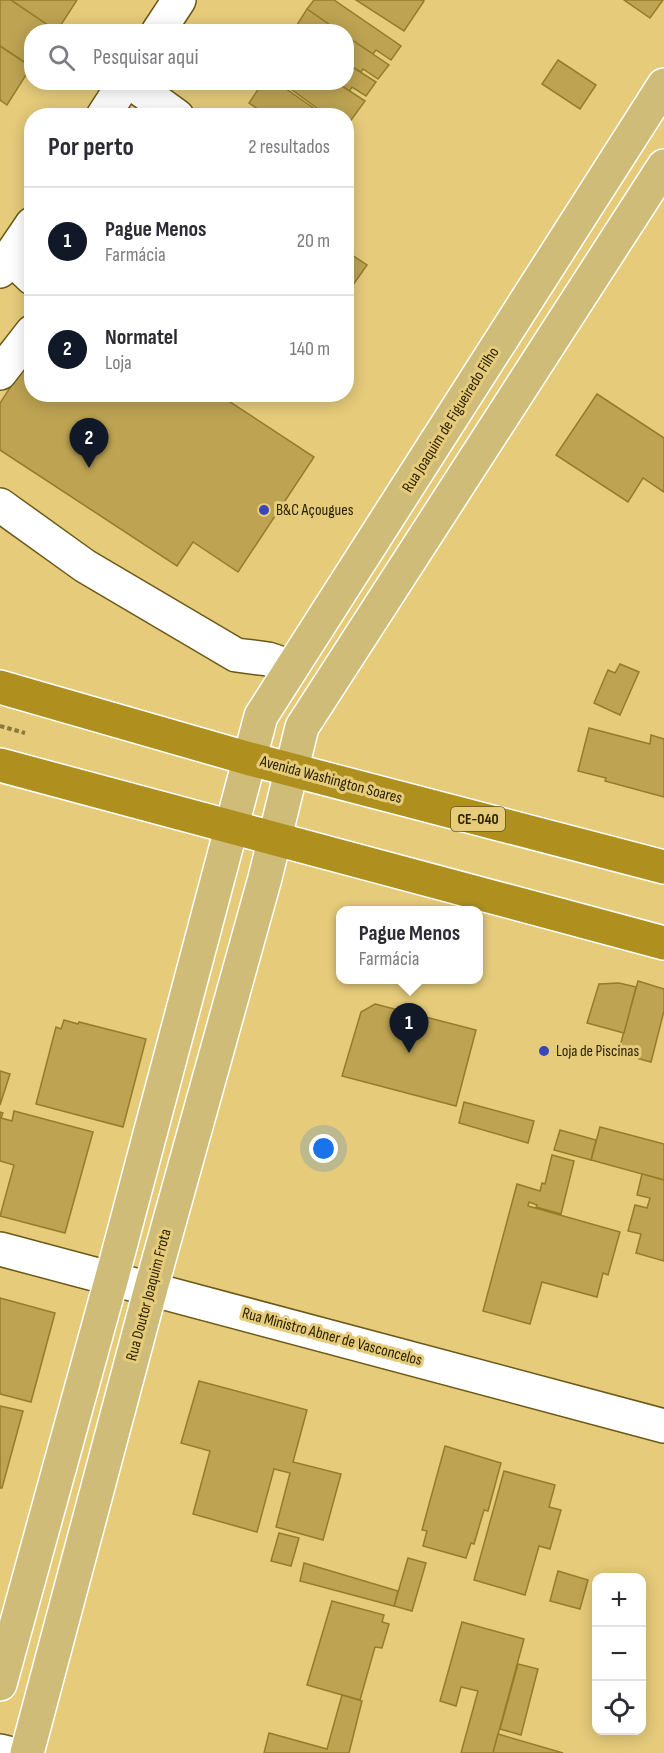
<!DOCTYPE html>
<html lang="pt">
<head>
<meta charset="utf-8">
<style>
	body { margin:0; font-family:"Sofia Sans Condensed",sans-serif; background:#f2f2f3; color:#2b2b33 }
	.controls { position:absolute; right:18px; bottom:18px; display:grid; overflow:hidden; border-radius:12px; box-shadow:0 3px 15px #0003 }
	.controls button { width:54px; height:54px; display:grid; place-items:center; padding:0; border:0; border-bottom:2px solid #e1e1e2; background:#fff; color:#2b2b33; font:30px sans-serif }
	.you { position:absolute; left:324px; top:1149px; width:21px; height:21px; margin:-15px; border:4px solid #fff; border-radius:50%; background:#1a73e8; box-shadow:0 0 0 9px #1a73e833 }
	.badge { display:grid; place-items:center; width:39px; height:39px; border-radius:50%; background:#111827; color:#fff; font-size:20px; font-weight:700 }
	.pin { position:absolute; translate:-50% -50px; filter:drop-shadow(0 2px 3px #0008) }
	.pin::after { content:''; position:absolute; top:32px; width:21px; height:18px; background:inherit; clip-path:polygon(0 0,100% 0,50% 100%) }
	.popup { position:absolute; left:336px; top:906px; width:147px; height:78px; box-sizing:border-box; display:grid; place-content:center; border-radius:12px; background:#fff; filter:drop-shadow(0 2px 4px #0005); font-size:20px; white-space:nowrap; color:#7c7c81 }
	.popup b { font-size:22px; color:#2b2b33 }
	.popup::after { content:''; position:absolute; left:50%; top:100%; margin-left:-12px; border:12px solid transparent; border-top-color:#fff }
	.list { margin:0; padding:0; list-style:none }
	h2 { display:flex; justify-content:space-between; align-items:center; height:78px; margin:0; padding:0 24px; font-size:26px }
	h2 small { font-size:20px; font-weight:400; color:#7c7c81 }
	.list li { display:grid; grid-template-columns:39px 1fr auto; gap:18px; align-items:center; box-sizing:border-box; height:108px; padding:0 24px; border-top:2px solid #e1e1e2 }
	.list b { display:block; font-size:22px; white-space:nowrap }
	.list p { margin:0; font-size:20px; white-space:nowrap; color:#7c7c81 }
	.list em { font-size:20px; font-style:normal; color:#7c7c81 }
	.icon { flex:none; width:33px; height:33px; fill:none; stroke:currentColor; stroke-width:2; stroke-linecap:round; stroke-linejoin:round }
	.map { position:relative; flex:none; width:664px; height:1753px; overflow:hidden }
	.search { position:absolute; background:#fff; box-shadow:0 3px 15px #0003; left:24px; top:24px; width:330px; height:66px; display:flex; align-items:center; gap:15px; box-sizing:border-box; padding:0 21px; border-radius:24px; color:#7c7c81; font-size:22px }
	.panel { position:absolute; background:#fff; box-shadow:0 3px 15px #0003; left:24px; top:108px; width:330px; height:294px; border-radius:24px }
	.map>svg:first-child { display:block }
	.building { fill:#bda352; stroke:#957d28; stroke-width:1.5 }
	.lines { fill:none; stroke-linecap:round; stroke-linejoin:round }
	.minor-casing { stroke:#6c5918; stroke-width:36 }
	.major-casing { stroke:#fff; stroke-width:36 }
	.highway-casing { stroke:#fff; stroke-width:36 }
	.path { stroke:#89773d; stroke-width:4; stroke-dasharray:4.5 3; stroke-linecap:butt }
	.minor { stroke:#fff; stroke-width:33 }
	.major { stroke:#cfbc79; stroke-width:33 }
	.highway { stroke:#af901f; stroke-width:33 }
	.poi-dot { fill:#3946b9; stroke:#e5cb7a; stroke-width:2 }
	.labels { text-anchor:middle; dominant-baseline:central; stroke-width:6; stroke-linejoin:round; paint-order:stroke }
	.shield { fill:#e5cb7a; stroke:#645525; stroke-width:1.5 }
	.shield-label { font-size:15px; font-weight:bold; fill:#2c2200 }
	.street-label { font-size:16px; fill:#2c2200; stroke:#e5cb7a }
	.poi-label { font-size:16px; fill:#2c2200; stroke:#e5cb7a; text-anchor:start }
</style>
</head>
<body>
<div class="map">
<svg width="664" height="1753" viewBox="0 0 664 1753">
	<rect width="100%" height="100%" fill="#e5cb7a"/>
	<g class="building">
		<path d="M 0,0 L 11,0 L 58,32 L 32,32 L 32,67 L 0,46 Z"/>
		<path d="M 11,0 L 77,0 L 57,31 Z"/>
		<path d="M 314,0 L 334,0 L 401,46 L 391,60 L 376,50 L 373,54 L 346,36 L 346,32 L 340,32 L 307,9 Z"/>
		<path d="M 356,0 L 422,0 L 424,1 L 404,31 Z"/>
		<path d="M 624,0 L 663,0 L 650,18 Z"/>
		<path d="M 307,9 L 340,32 L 300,32 L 295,28 Z"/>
		<path d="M 346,36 L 389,65 L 378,79 L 363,69 L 361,72 L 346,63 Z"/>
		<path d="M 0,46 L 31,67 L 7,105 L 0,100 Z"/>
		<path d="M 558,60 L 596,85 L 580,109 L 542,84 Z"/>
		<path d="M 346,63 L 376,82 L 366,96 L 352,87 L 349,92 L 336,82 L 346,82 Z"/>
		<path d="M 263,82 L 276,82 L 325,116 L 268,116 L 249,103 Z"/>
		<path d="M 281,82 L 336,82 L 365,101 L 346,127 L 346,116 L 328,116 Z"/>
		<path d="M 346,251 L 367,265 L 346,295 Z"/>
		<path d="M 32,354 L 32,394 L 218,394 L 314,457 L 238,572 L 193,542 L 177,566 L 0,450 L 0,403 Z"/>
		<path d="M 597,394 L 664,438 L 664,492 L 643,478 L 628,502 L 556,455 Z"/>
		<path d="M 620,664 L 639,672 L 620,715 L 594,703 L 608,670 L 615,673 Z"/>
		<path d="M 589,728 L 650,744 L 651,735 L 664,739 L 664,797 L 605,781 L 606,778 L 578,771 Z"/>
		<path d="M 638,981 L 664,989 L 664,1011 L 651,1062 L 618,1053 Z"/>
		<path d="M 619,983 L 636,987 L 624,1033 L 587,1023 L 599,984 Z"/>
		<path d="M 375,1004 L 476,1030 L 456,1106 L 342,1076 L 361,1012 Z"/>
		<path d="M 64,1020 L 78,1024 L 79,1022 L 146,1039 L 123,1127 L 36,1104 L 56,1027 L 61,1029 Z"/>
		<path d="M 0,1071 L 10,1074 L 0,1105 Z"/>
		<path d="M 464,1102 L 534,1121 L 528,1143 L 459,1123 Z"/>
		<path d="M 14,1111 L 93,1132 L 65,1233 L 0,1216 L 14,1165 L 0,1161 L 0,1112 L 3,1113 L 1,1118 L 12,1121 Z"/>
		<path d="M 600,1127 L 664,1144 L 664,1180 L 591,1160 Z"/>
		<path d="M 560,1130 L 596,1140 L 591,1160 L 554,1150 Z"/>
		<path d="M 552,1155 L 574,1161 L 561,1214 L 536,1207 L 537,1205 L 529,1202 L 528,1206 L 620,1232 L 608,1275 L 603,1273 L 597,1297 L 542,1282 L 530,1324 L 483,1311 L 517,1184 L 540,1191 L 542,1183 L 545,1184 Z"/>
		<path d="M 642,1174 L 664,1180 L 664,1261 L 636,1253 L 641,1234 L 628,1231 L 635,1205 L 647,1208 L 650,1198 L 637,1195 Z"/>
		<path d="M 0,1298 L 55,1313 L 31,1402 L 0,1394 Z"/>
		<path d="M 199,1381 L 307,1410 L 293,1462 L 341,1474 L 323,1540 L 276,1527 L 290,1473 L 274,1469 L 257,1532 L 193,1514 L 210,1451 L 181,1443 Z"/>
		<path d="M 0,1406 L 23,1411 L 2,1488 L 0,1488 Z"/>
		<path d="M 445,1446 L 501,1463 L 488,1511 L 484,1510 L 474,1544 L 471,1543 L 466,1558 L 423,1546 L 427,1531 L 422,1530 Z"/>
		<path d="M 504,1471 L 555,1485 L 549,1507 L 561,1510 L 550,1549 L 539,1546 L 525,1595 L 474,1580 Z"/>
		<path d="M 279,1533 L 299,1538 L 291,1566 L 271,1561 Z"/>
		<path d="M 408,1558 L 426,1563 L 412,1611 L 394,1606 Z"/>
		<path d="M 304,1563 L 398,1591 L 394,1606 L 300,1581 Z"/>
		<path d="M 558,1571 L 588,1580 L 580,1609 L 550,1601 Z"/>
		<path d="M 332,1601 L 384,1615 L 382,1622 L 389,1624 L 382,1648 L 375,1647 L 360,1700 L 307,1685 Z"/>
		<path d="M 462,1622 L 524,1639 L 493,1753 L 461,1753 L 478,1691 L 461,1687 L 456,1706 L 440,1701 Z"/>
		<path d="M 518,1664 L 538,1669 L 521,1735 L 500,1729 Z"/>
		<path d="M 342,1695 L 362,1701 L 349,1753 L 264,1753 L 269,1733 L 327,1749 Z"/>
		<path d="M 498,1734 L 563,1753 L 493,1753 Z"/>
	</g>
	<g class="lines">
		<g class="minor-casing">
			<g id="minor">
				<path d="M 158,32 L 179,0"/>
				<path d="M 130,82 L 177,116"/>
				<path d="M 103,116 L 125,82"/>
				<path d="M 10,257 L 32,278"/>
				<path d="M 0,271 L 32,224"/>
				<path d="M 0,373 L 32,332"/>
				<path d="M 0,505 L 85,566 L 236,655 L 268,659 L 292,667"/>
				<path d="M 0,1249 L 664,1426"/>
				<path d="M 0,1751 L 8,1753"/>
			</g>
		</g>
		<g class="major-casing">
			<g id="major">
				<path d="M 0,1684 L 112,1277 L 261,716 L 664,85"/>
				<path d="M 27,1753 L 151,1288 L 265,878 L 302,727 L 664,166"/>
			</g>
		</g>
		<g class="highway-casing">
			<g id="highway">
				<path d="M 0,687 L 250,759 L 664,867"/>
				<path d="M 0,765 L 664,943"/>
			</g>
		</g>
		<path class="path" d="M 0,726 L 25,733"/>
		<use href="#minor" class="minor"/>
		<use href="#major" class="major"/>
		<use href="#highway" class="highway"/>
	</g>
	<g class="poi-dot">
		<circle cx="264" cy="510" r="6"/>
		<circle cx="544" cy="1051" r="6"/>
	</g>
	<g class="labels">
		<rect class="shield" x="451" y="807" width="54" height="24" rx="4.5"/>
		<g class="shield-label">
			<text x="478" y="819">CE-040</text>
		</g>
		<g class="street-label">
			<text transform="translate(451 420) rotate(-58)">Rua Joaquim de Figueiredo Filho</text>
			<text transform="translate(331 780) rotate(15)">Avenida Washington Soares</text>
			<text transform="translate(149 1295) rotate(-75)">Rua Doutor Joaquim Frota</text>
			<text transform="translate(332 1337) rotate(15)">Rua Ministro Abner de Vasconcelos</text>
		</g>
		<g class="poi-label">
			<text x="276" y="510">B&amp;C Açougues</text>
			<text x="556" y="1051">Loja de Piscinas</text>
		</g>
	</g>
</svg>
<div class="controls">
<button>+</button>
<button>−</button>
<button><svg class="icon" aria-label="locate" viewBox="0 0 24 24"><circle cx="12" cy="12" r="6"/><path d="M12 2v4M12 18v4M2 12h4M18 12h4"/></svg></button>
</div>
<div class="you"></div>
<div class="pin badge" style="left:409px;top:1053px">1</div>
<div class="popup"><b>Pague Menos</b>Farmácia</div>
<div class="pin badge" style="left:89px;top:468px">2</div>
<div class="search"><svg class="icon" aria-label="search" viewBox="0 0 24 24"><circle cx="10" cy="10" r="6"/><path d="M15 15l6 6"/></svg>Pesquisar aqui</div>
<section class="panel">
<h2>Por perto<small>2 resultados</small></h2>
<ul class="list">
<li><span class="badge">1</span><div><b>Pague Menos</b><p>Farmácia</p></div><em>20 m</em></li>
<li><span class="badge">2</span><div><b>Normatel</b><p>Loja</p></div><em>140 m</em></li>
</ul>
</section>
</div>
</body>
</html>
